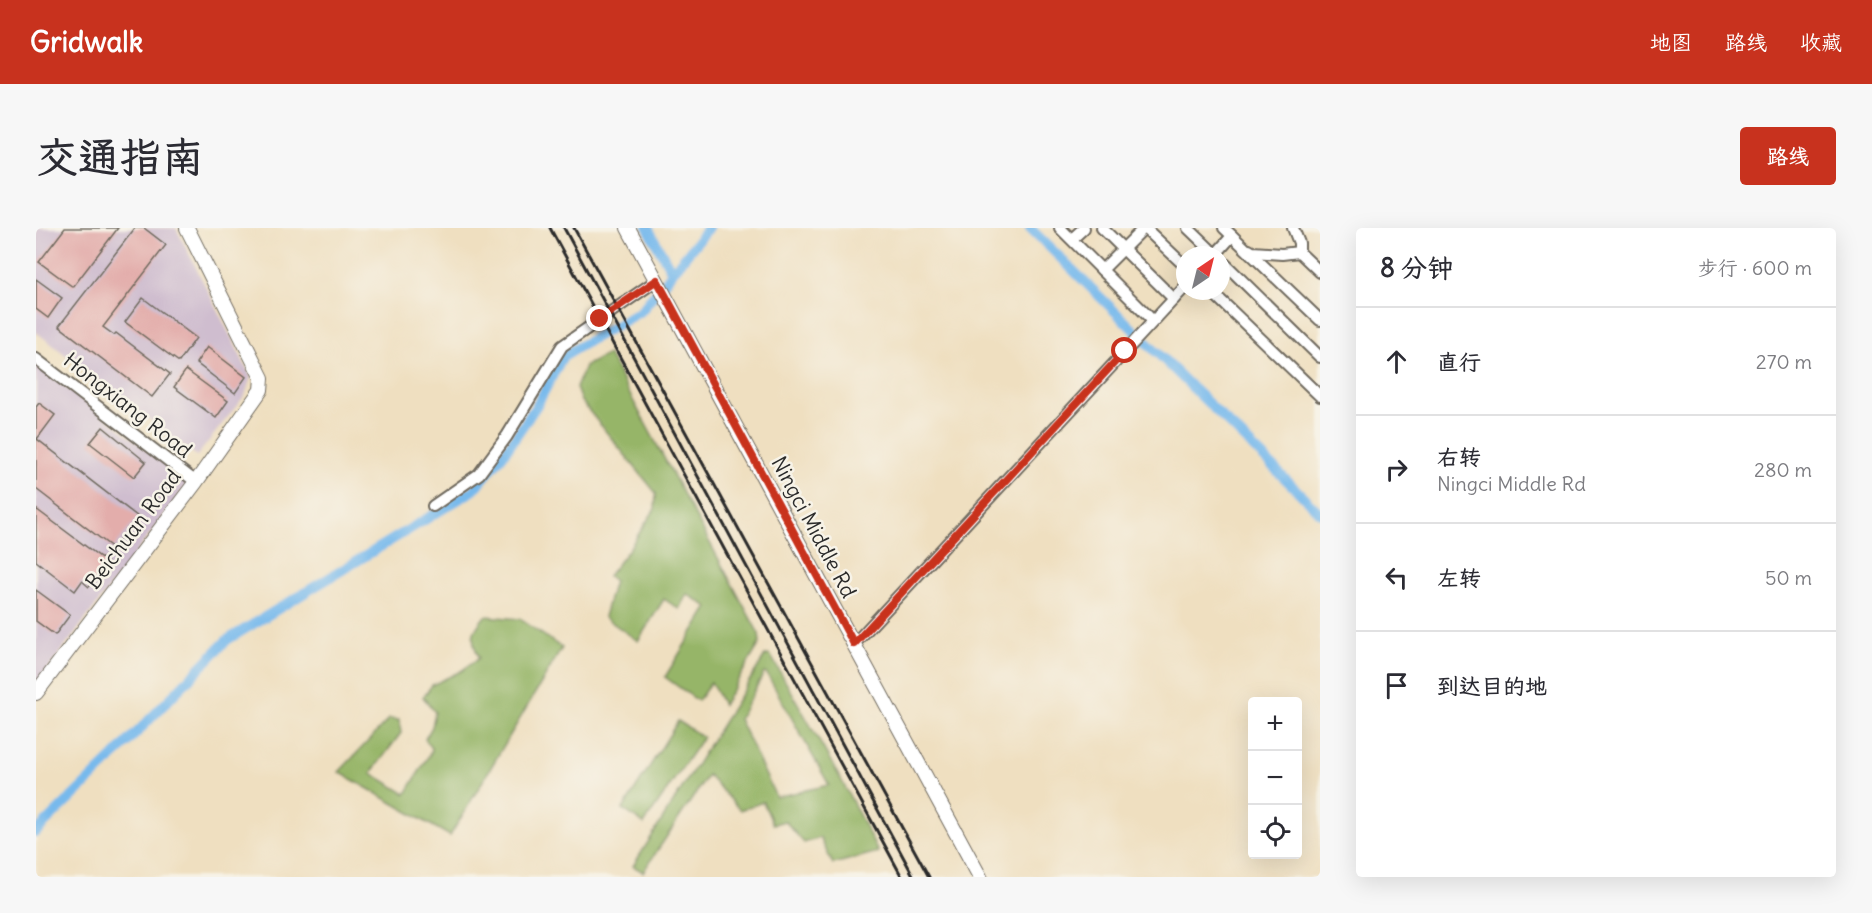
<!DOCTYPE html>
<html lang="zh">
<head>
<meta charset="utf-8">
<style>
	body { margin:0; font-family:Delius,"LXGW WenKai TC",sans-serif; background:#f7f7f7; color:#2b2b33 }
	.controls { position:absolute; right:18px; bottom:18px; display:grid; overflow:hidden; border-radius:6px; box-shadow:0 6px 24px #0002 }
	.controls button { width:54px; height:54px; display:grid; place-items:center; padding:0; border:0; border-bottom:2px solid #e1e1e2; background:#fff; color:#2b2b33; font:30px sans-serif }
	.compass { position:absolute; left:1140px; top:18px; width:54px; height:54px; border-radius:50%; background:#fff; box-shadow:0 6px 24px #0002; rotate:35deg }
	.stop { position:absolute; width:18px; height:18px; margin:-14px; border:4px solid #c8321e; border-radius:50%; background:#fff }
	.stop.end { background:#c8321e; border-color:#fff; box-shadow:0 2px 6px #0008 }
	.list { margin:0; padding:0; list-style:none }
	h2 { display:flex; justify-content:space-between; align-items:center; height:78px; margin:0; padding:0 24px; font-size:26px }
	h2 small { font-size:20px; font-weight:400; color:#7c7c81 }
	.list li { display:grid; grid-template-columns:39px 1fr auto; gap:18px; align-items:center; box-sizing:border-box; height:108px; padding:0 24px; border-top:2px solid #e1e1e2 }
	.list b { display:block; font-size:22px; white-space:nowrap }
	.list p { margin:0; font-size:20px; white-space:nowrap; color:#7c7c81 }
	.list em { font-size:20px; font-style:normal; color:#7c7c81 }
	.icon { flex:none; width:33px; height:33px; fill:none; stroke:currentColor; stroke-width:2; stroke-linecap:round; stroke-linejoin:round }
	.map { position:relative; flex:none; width:1284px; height:649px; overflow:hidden; border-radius:6px }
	header { display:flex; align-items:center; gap:36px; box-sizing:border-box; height:84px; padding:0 30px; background:#c8321e; color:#fff }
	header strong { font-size:28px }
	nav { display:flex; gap:33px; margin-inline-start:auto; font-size:21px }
	.intro { display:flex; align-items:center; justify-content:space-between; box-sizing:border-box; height:144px; padding:0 36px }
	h1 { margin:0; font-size:42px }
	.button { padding:15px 27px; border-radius:6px; background:#c8321e; color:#fff; font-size:21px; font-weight:700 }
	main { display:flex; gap:36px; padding:0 36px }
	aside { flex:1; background:#fff; border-radius:6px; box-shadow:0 6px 24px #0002 }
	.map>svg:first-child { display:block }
	.industrial { fill:#cfbdcf }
	.forest { fill:#96b568; stroke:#60704a; stroke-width:1.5; fill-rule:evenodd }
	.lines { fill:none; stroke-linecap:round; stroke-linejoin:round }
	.canal { stroke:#77b9ec; stroke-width:10 }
	.building { fill:#e3adab }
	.minor-casing { stroke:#706a5f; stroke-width:14 }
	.major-casing { stroke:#706a5f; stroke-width:16 }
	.minor { stroke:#fff; stroke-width:10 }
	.major { stroke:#fff; stroke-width:14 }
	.rail { stroke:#2b2b2b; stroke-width:3 }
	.route { stroke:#c8321e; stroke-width:8 }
	.labels { text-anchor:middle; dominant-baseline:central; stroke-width:5; stroke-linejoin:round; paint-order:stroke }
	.street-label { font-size:21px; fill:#2b2b2b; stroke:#f7f3e8 }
</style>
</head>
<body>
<header>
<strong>Gridwalk</strong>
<nav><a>地图</a><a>路线</a><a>收藏</a></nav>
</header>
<div class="intro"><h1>交通指南</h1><a class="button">路线</a></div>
<main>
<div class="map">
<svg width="1284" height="649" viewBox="0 0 1284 649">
	<rect width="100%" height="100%" fill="#f7f3e8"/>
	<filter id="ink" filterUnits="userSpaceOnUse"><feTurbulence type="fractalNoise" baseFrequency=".0167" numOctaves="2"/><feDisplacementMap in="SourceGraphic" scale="12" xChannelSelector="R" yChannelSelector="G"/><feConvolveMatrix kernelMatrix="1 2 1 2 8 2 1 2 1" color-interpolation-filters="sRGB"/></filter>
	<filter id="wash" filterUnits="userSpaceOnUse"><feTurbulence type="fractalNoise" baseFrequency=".008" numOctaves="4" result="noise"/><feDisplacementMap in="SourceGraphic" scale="24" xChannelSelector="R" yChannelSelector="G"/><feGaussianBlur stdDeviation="1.35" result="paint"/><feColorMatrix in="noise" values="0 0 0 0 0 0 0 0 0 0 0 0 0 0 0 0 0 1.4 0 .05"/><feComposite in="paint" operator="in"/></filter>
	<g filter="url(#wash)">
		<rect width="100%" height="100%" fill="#efdfc0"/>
		<g class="industrial">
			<path d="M 0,0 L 140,0 L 215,149 L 209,167 L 161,228 L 0,104 Z"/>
			<path d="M 0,136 L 153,254 L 0,457 Z"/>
		</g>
		<g class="forest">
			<path d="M 572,126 L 723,406 L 724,415 L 687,477 L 675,454 L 662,473 L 629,449 L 672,379 L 651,366 L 643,381 L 628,371 L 602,413 L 568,389 L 578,353 L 572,348 L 593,321 L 619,281 L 620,265 L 545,173 L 540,160 L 549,138 Z"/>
			<path d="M 449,388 L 484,391 L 526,420 L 414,608 L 303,544 L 353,491 L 363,492 L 365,505 L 335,545 L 370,566 L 396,522 L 389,511 L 396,499 L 399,484 L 387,469 L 396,457 L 425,443 L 443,430 C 434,409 435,405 449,388 Z"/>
			<path d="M 732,427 L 735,428 L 806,553 L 842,624 L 797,636 L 784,610 L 768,615 L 749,593 L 737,596 L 727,574 L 704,582 L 672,547 L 607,644 L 597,638 L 729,428 ZM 728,445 L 731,446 L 793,557 L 740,569 L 703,491 Z"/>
			<path d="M 642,493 L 667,509 L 608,596 L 587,581 Z"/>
		</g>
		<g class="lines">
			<g class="canal">
				<path d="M 612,0 L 636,44"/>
				<path d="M 994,0 L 1284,285"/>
				<path d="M 0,604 L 79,527 L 191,412 L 438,262 L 467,227 L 501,177 L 527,128 L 605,83 L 672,0"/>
			</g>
		</g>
		<g id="blocks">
			<g class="building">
				<path d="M 29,0 L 82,0 L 37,59 L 3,34 Z"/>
				<path d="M 99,0 L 108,0 L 130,17 L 67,99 L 78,107 L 80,105 L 134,146 L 116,169 L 23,98 Z"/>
				<path d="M 0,51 L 26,70 L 12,90 L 0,81 Z"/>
				<path d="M 107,70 L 160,110 L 143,134 L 89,94 Z"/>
				<path d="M 171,119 L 210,149 L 199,165 L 160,135 Z"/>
				<path d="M 150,142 L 192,173 L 180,190 L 138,159 Z"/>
				<path d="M 3,175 L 19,187 L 1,211 L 102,289 L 77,320 L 0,261 L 0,179 Z"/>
				<path d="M 67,199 L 110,234 L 98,249 L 54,215 Z"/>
				<path d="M 0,281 L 72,335 L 53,359 L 46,353 L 39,363 L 0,333 Z"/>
				<path d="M 0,362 L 34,387 L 19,407 L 0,393 Z"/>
			</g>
		</g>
	</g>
	<g filter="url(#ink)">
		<use href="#blocks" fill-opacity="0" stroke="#706a5f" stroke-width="1.5"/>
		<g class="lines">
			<g class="minor-casing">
				<g id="minor">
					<path d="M 1024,0 L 1117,93"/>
					<path d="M 1066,0 L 1138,71"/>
					<path d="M 1109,0 L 1149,38"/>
					<path d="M 1152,0 L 1180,27"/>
					<path d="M 1188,0 L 1284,92"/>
					<path d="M 1257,0 L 1263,15 L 1263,24 L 1284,44"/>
					<path d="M 1036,11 L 1048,0"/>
					<path d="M 1213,22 L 1216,24 L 1246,26 L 1263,24"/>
					<path d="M 1179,27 L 1196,8"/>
					<path d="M 1185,32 L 1284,129"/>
					<path d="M 1066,42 L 1108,0"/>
					<path d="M 1175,63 L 1284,168"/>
					<path d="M 0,131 L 160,254"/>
					<path d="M 397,278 L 443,246 L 471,208 L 526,118 L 621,52"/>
					<path d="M 818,416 L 1149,59"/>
				</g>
			</g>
			<g class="major-casing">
				<g id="major">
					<path d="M 592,0 L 944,649"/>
					<path d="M 0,465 L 160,254 L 225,162 L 226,150 L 151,0"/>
				</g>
			</g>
			<use href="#minor" class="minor"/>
			<use href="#major" class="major"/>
			<g class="rail">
				<path d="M 514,0 L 866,649"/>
				<path d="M 528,0 L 878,649"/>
				<path d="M 538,0 L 893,649"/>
			</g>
		</g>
	</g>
	<g class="lines" filter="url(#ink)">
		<path class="route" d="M 564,91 L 621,52 L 818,416 L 1089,123"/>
	</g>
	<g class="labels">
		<g class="street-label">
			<text transform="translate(92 177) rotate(38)">Hongxiang Road</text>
			<text transform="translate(778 299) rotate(62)">Ningci Middle Rd</text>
			<text transform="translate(97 301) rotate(-53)">Beichuan Road</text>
		</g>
	</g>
</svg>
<div class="controls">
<button>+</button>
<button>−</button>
<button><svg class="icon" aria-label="locate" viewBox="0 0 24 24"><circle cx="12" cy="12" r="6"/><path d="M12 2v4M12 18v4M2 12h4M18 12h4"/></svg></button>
</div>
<svg class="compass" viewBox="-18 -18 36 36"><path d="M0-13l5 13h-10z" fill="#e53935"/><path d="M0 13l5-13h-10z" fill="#7c7c81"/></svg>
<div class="stop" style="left:1089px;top:123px"></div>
<div class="stop end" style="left:564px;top:91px"></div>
</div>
<aside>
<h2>8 分钟<small>步行 · 600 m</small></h2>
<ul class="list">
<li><svg class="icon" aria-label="ahead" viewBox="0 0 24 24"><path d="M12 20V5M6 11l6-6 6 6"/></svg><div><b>直行</b></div><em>270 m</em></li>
<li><svg class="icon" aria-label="right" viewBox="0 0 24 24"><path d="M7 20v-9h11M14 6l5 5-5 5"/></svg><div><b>右转</b><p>Ningci Middle Rd</p></div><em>280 m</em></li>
<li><svg class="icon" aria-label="left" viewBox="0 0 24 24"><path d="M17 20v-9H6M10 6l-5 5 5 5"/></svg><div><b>左转</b></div><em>50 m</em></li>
<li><svg class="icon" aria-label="arrive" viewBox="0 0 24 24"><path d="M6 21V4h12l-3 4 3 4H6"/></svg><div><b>到达目的地</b></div></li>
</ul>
</aside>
</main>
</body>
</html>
